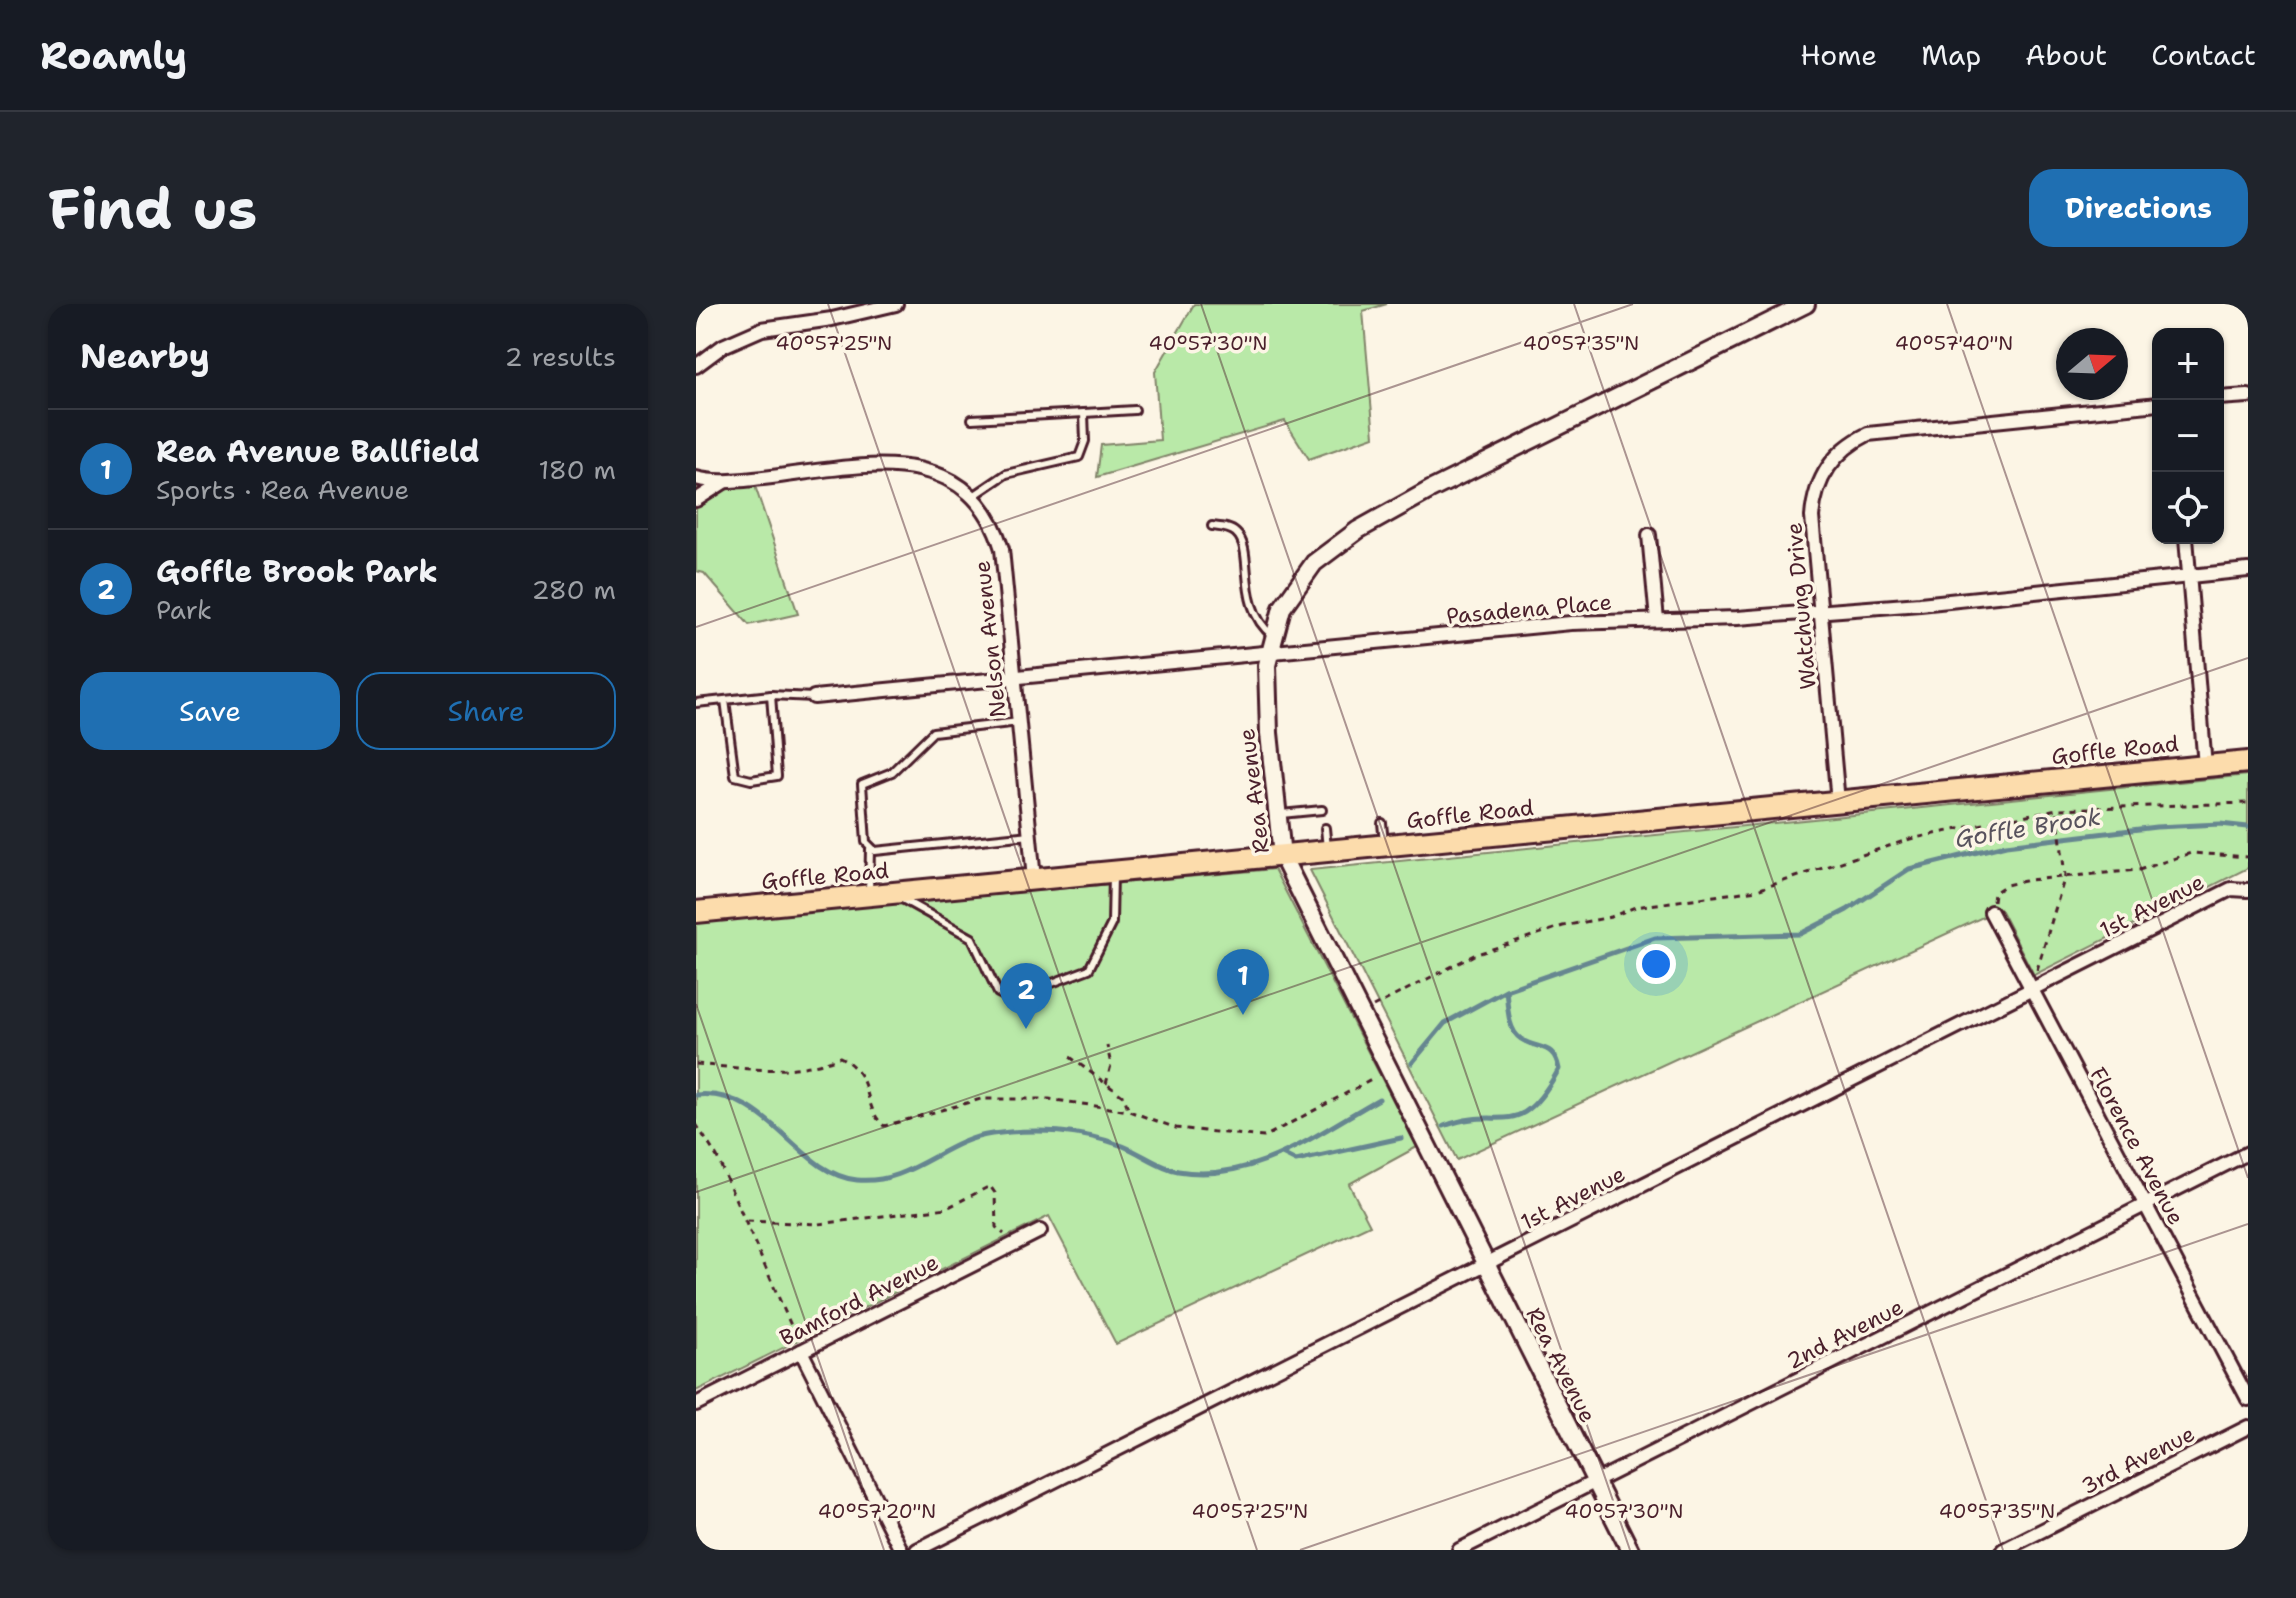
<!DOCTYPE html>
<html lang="en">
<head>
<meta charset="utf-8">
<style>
	body { margin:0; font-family:"Shantell Sans",sans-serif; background:#20242c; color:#f1f3f6 }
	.controls { position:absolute; right:24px; top:24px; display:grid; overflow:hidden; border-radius:16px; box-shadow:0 2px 6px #0004 }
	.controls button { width:72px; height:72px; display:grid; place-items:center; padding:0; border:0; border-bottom:2px solid #363941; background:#171b24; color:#f1f3f6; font:40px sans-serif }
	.compass { position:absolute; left:1360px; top:24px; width:72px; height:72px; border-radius:50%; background:#171b24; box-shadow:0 2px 6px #0004; rotate:71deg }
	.you { position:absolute; left:960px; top:660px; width:28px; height:28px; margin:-20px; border:6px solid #fff; border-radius:50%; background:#1a73e8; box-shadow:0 0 0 12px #1a73e833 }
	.badge { display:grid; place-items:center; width:52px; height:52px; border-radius:50%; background:#1f6fb2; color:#fff; font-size:26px; font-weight:700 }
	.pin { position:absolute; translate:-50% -66px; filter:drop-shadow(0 2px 4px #0008) }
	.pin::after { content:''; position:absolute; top:42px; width:28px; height:24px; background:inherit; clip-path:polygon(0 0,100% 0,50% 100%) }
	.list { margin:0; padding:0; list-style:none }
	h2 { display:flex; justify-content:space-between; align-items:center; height:104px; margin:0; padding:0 32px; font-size:34px }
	h2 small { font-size:26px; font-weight:400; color:#9ea1a6 }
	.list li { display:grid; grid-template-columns:52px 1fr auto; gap:24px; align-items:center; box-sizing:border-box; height:120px; padding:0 32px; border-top:2px solid #363941 }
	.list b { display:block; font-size:30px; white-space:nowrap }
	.list p { margin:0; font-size:26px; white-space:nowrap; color:#9ea1a6 }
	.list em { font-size:26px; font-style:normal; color:#9ea1a6 }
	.actions { display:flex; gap:16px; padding:24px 32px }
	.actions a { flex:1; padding:18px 0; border:2px solid #1f6fb2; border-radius:24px; text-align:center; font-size:28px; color:#1f6fb2 }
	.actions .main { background:#1f6fb2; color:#fff }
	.icon { flex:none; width:44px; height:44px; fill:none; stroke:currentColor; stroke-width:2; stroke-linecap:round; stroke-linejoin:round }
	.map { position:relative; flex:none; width:1552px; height:1246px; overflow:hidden; border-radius:24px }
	header { display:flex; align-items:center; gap:48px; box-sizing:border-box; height:112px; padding:0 40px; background:#171b24; border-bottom:2px solid #363941 }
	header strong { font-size:38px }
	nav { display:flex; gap:44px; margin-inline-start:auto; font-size:28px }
	.intro { display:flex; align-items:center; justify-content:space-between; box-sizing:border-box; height:192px; padding:0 48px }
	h1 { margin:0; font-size:56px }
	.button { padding:20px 36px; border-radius:24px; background:#1f6fb2; color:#fff; font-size:28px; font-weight:700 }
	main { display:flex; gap:48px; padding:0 48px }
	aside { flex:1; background:#171b24; border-radius:24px; box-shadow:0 2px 6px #0004 }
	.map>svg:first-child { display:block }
	.green { fill:#b9e9a8; stroke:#82846a; stroke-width:2 }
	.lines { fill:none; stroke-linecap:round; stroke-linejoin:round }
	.stream { stroke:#668690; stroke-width:5 }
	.service-casing { stroke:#4a1f2b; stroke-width:12 }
	.minor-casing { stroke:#4a1f2b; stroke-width:18 }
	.tertiary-casing { stroke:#4a1f2b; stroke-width:22 }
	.primary-casing { stroke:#4a1f2b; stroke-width:26 }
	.path { stroke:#4a1f2b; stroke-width:3; stroke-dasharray:6 6; stroke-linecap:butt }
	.service { stroke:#fcf5e5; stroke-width:6 }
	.minor { stroke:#fcf5e5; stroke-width:12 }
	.tertiary { stroke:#fcf5e5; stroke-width:16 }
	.primary { stroke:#fcdcac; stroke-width:20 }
	.ticks { fill:none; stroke:#4a1f2b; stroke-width:2; stroke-opacity:0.45 }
	.labels { text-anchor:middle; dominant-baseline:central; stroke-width:7; stroke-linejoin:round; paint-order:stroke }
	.street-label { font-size:22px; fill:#4a1f2b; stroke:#fcf5e5 }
	.water-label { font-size:24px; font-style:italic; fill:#58525d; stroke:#fcf5e5 }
	.ticks-label { font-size:20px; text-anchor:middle; fill:#4a1f2b; stroke:#fcf5e5; stroke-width:7; stroke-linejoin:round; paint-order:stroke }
</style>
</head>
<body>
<header>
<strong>Roamly</strong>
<nav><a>Home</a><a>Map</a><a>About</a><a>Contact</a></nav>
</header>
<div class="intro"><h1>Find us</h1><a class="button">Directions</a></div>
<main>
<aside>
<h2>Nearby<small>2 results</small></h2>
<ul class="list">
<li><span class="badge">1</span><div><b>Rea Avenue Ballfield</b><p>Sports · Rea Avenue</p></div><em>180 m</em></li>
<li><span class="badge">2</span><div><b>Goffle Brook Park</b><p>Park</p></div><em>280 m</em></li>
</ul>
<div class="actions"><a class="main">Save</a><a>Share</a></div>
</aside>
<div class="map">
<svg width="1552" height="1246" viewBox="0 0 1552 1246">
	<rect width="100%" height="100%" fill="#fcf5e5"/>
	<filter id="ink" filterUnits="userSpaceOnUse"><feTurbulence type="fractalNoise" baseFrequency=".0125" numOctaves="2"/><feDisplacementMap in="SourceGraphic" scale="16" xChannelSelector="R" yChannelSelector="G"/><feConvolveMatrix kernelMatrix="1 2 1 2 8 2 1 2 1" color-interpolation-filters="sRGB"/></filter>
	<g filter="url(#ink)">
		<g class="green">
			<path d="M 498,0 L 691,0 L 667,7 L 678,132 L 613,155 L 589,117 L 401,173 L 405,141 L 464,136 L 459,68 Z"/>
			<path d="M 0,173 L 58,179 L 102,310 L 53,321 L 8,269 L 0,267 Z"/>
			<path d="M 1552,471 L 1552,564 L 1338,671 L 1304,605 L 761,856 L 614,566 Z"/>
			<path d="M 578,565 L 721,843 L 653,880 L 674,921 L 420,1040 L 353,912 L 0,1087 L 0,618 Z"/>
		</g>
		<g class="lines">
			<g class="stream">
				<path d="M 716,759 L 749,719 L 810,686 L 959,634 L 1104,630 L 1151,606 L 1213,565 L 1310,541 L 1460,523 L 1524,520 L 1552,523"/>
				<path d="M 0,791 C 73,784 101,870 161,876 C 214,881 248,836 296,830 C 342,824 384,826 427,842 C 445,849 464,864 482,867 C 557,880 622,829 683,795"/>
				<path d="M 748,822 C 808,799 820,842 863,765 C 858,738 843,747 825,735 C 811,726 812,701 810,686"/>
				<path d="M 586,850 L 600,857 L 705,834"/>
			</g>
			<g class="service-casing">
				<g id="service">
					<path d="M 388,109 L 439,106"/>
					<path d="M 276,115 L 388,109 L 389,137 L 383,153 L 310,170 L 276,193"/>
					<path d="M 516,222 C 524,223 534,223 540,229 C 560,247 538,301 577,332"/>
					<path d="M 75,391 L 118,393"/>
					<path d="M 0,399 L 75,391 L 81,472 L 55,476 L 39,472 L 29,396"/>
					<path d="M 323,418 L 237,428 L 196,468 L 166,480 L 170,538 L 179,547 L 334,531"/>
					<path d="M 585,510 L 626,506"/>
					<path d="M 686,519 L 688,538"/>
					<path d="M 629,524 L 631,544"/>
					<path d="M 173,589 L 174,545"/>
					<path d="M 206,595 L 276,634 L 302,689 L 314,695 L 393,665 L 416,619 L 417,570"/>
				</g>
			</g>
			<g class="minor-casing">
				<g id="minor">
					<path d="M 0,62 L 27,42 L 66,25 L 136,15 L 200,0"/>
					<path d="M 1522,94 L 1552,92"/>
					<path d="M 0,174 C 21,180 46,176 67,174 C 157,164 271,130 306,245 L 338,575"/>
					<path d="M 0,196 L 28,178"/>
					<path d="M 953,231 L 961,316"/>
					<path d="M 1490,234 L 1509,462"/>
					<path d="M 118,393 L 875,319 L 1041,314 L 1224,300 L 1552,266"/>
					<path d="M 1142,498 L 1116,213 C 1119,175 1137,147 1172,130 L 1462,100"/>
					<path d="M 1295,608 L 1552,1095"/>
					<path d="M 105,1047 L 205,1246"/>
					<path d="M 0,1100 L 344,927"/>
					<path d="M 221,1246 L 1535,585 L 1552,586"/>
					<path d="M 763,1246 L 1552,849"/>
					<path d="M 1307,1246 L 1552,1123"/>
				</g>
			</g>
			<g class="tertiary-casing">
				<path id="tertiary" d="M 934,1246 L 586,552 L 573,429 L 571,361 L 586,304 L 618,259 L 662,226 L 734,186 L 1110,0"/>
			</g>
			<g class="primary-casing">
				<path id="primary" d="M 0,608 L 1552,458"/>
			</g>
			<g class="path">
				<path d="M 1297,597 L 1298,589 L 1310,581 L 1333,576 L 1443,566 L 1495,549 L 1552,553"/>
				<path d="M 1341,666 L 1369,572 L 1361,506"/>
				<path d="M 677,703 L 778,651 L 867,622 L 915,613 L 939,603 L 1061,586 L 1214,535 L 1361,505 L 1552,499"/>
				<path d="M 374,753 L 428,793 L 433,807"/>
				<path d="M 0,760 C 50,765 96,772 144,753 C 179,772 165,801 188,822 L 285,795 L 353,795 L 433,807 L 480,824 L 568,833 L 679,774"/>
				<path d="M 410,780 L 415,761 L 411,742"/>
				<path d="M 0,820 L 21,853 L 100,1033"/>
				<path d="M 51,917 L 122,920 L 251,904 L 294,882 L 299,889 L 300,923 L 308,930"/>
			</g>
			<use href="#service" class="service"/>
			<use href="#minor" class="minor"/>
			<use href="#tertiary" class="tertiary"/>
			<use href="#primary" class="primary"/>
		</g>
	</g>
	<path class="ticks" d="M 132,0 L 561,1246M 505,0 L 934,1246M 878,0 L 1307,1246M 1251,0 L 1552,874M 0,323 L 937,0M 0,700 L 188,1246M 0,888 L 1552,354M 604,1246 L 1552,920"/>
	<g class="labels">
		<g class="street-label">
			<text transform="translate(1105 302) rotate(-95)">Watchung Drive</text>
			<text transform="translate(833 305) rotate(-5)">Pasadena Place</text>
			<text transform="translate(294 335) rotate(-96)">Nelson Avenue</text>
			<text transform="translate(1419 446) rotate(-6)">Goffle Road</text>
			<text transform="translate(558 487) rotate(-97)">Rea Avenue</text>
			<text transform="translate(774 510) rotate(-6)">Goffle Road</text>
			<text transform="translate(129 572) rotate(-5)">Goffle Road</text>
			<text transform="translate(1456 602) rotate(-27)">1st Avenue</text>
			<text transform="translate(1441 842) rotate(62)">Florence Avenue</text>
			<text transform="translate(877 894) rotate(-27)">1st Avenue</text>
			<text transform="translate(163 996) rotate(-27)">Bamford Avenue</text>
			<text transform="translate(1149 1030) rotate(-27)">2nd Avenue</text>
			<text transform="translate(865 1061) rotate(63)">Rea Avenue</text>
			<text transform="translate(1442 1156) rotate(-27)">3rd Avenue</text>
		</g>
		<g class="water-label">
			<text transform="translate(1332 524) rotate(-9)">Goffle Brook</text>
		</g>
	</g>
	<g class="ticks-label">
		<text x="1258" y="46">40°57'40"N</text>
		<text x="138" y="46">40°57'25"N</text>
		<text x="512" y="46">40°57'30"N</text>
		<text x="885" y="46">40°57'35"N</text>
		<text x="181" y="1214">40°57'20"N</text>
		<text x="554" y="1214">40°57'25"N</text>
		<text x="928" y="1214">40°57'30"N</text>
		<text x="1301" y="1214">40°57'35"N</text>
	</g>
</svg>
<div class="controls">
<button>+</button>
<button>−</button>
<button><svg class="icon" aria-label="locate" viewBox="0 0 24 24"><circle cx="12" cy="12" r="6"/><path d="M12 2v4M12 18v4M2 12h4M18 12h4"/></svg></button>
</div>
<svg class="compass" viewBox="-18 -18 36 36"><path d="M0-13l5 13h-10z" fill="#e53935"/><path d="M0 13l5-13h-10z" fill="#9ea1a6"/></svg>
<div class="you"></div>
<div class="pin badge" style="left:547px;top:711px">1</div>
<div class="pin badge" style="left:330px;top:725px">2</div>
</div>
</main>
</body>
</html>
